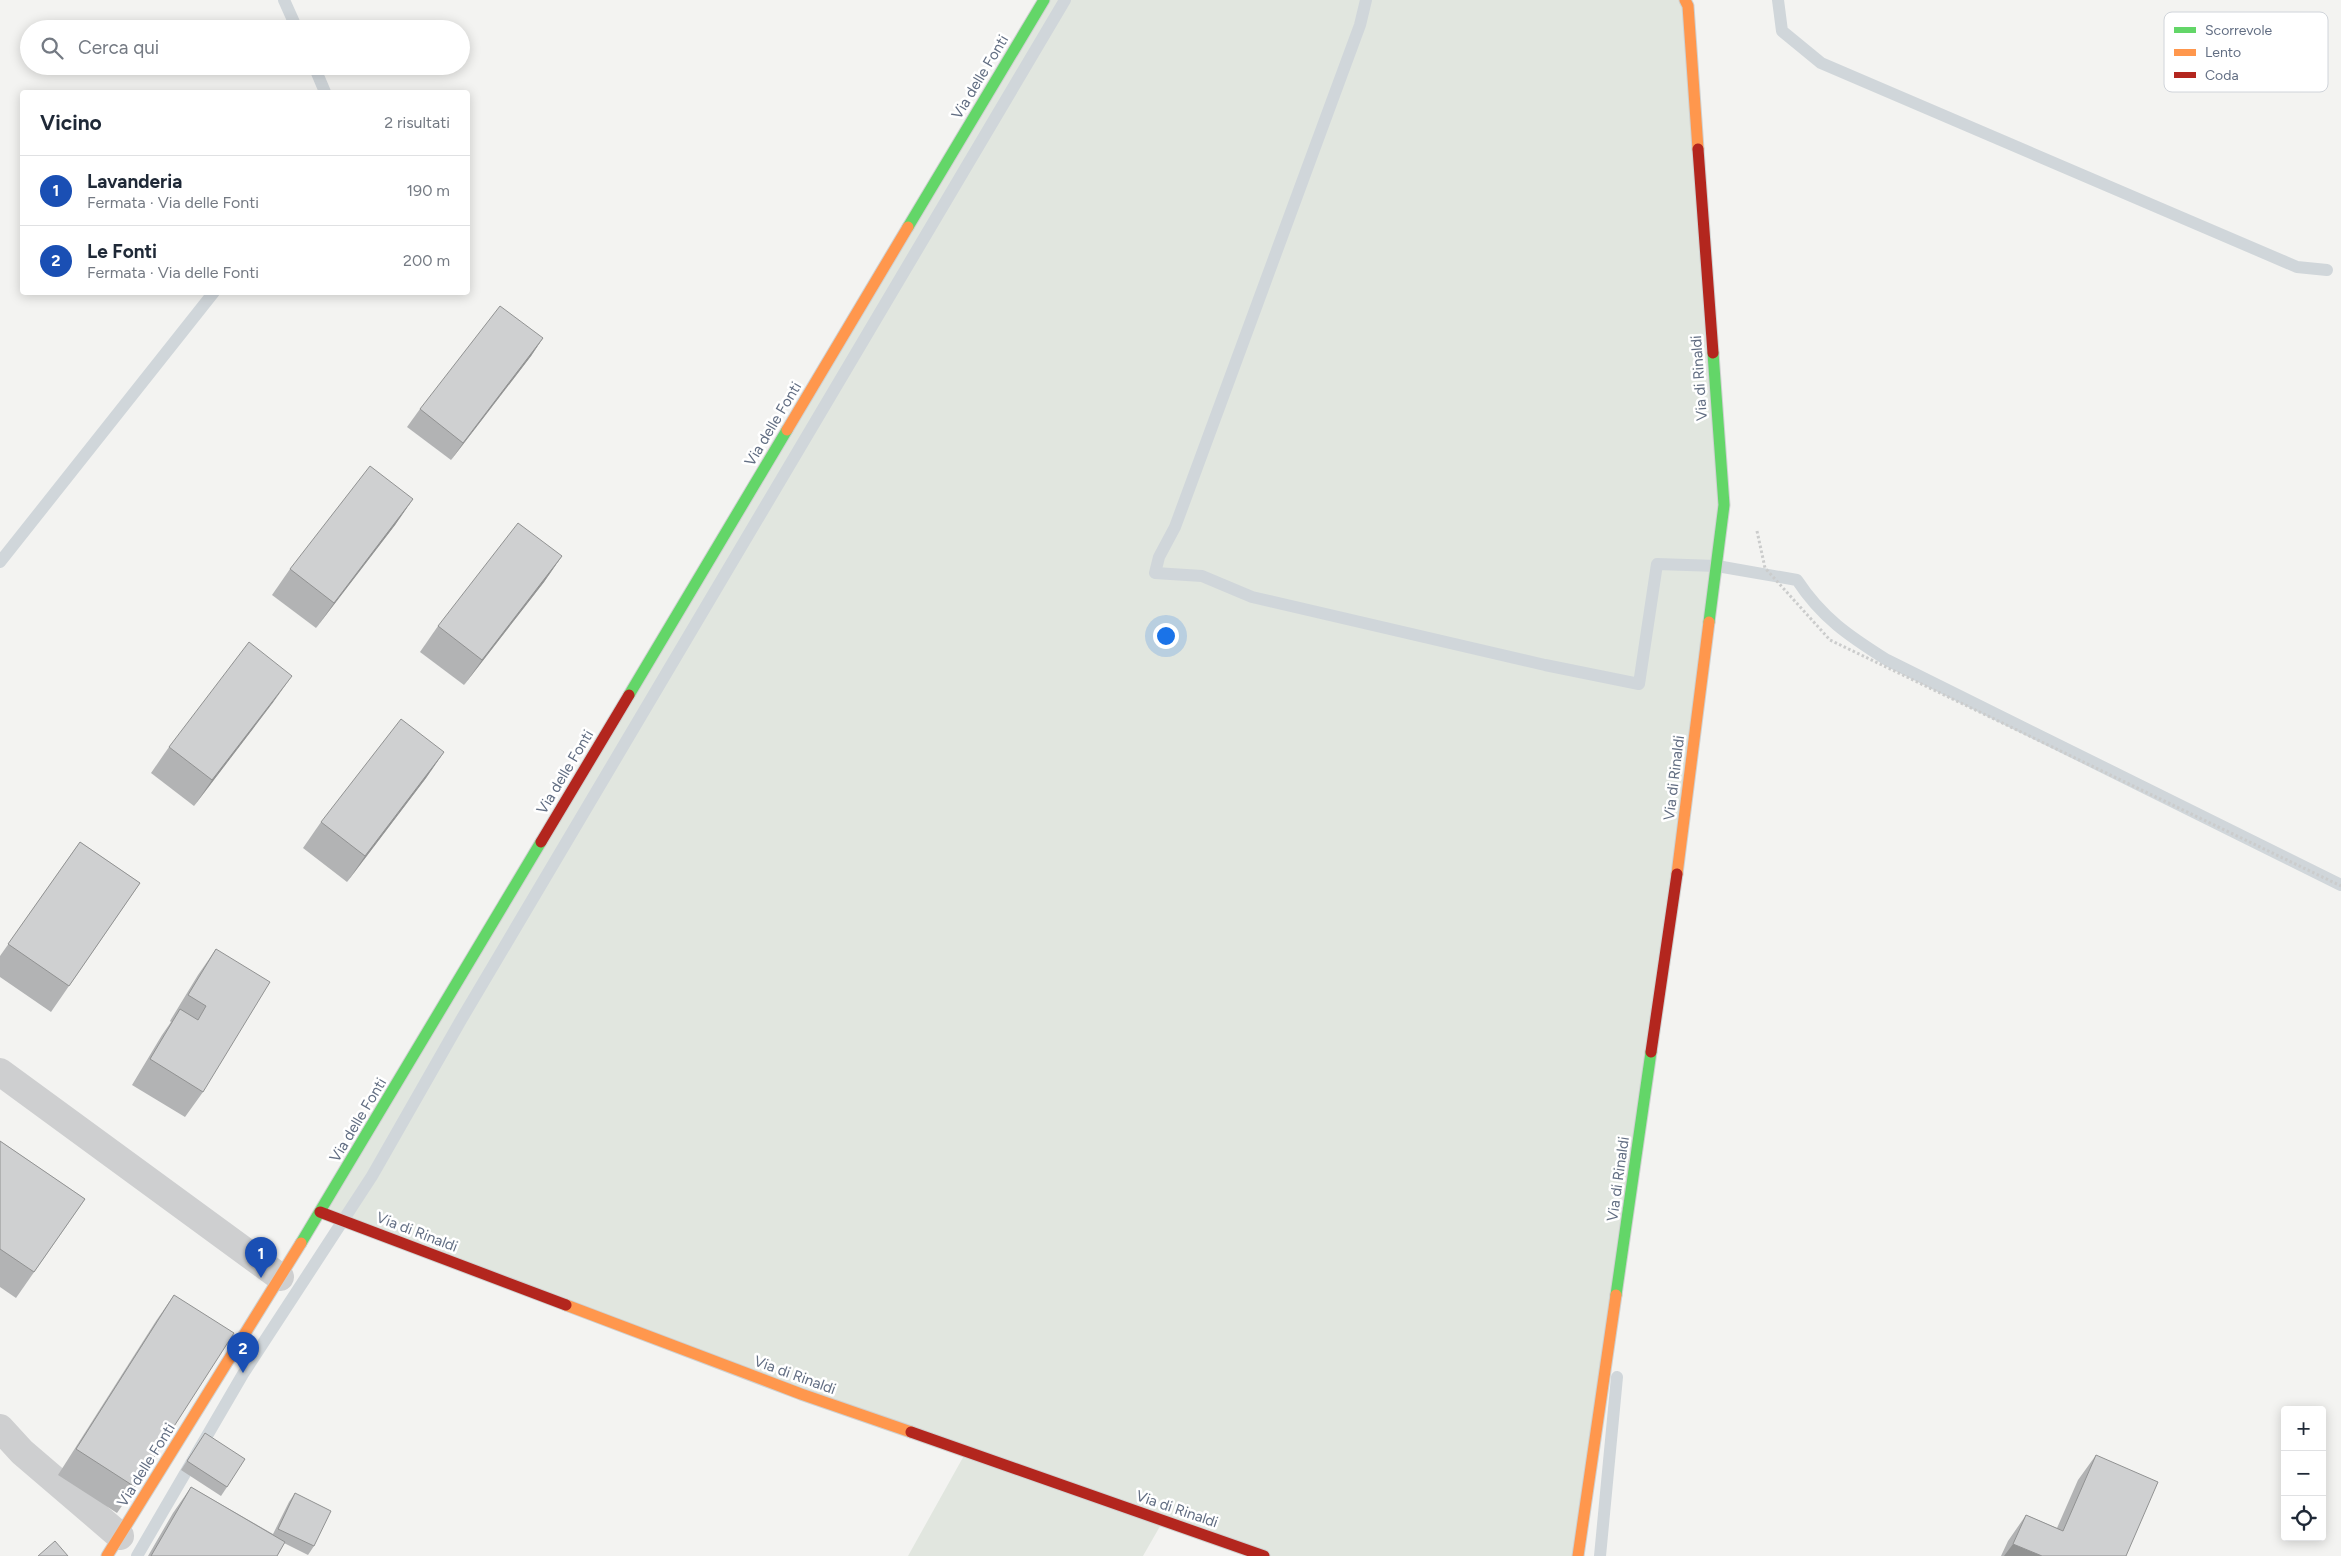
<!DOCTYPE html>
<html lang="it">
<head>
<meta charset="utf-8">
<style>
	body { margin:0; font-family:Figtree,sans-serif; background:#f2f2f3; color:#1f2937 }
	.controls { position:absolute; right:15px; bottom:15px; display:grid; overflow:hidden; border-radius:5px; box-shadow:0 2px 12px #0003 }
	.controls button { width:45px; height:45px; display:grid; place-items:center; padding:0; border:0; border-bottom:1px solid #e0e1e3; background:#fff; color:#1f2937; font:25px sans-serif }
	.you { position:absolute; left:1165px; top:635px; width:18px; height:18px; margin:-12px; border:4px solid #fff; border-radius:50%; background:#1a73e8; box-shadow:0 0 0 8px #1a73e833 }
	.badge { display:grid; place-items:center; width:32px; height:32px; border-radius:50%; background:#545d6b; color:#fff; font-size:16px; font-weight:700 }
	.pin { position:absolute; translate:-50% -41px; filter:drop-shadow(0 1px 2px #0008) }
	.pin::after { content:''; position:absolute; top:26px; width:18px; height:15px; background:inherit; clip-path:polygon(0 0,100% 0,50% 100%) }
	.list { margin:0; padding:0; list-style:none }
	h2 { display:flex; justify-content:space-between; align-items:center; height:65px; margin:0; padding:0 20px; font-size:21px }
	h2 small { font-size:16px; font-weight:400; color:#747a83 }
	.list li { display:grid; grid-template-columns:32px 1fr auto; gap:15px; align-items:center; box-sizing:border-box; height:70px; padding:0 20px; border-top:1px solid #e0e1e3 }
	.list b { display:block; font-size:19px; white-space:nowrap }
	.list p { margin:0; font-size:16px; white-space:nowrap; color:#747a83 }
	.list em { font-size:16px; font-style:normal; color:#747a83 }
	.icon { flex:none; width:28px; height:28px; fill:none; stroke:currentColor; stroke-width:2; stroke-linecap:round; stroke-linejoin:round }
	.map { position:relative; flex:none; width:2341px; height:1556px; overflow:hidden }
	.search { position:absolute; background:#fff; box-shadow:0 2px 12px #0003; left:20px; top:20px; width:450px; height:55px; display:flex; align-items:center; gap:12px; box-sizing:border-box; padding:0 18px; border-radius:28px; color:#747a83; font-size:19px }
	.panel { position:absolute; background:#fff; box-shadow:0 2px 12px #0003; left:20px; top:90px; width:450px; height:205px; border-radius:5px }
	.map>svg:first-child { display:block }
	.green { fill:#e1e6df }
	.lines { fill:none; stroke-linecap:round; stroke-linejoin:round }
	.stream { stroke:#d0d6da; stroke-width:12 }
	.fast-casing { stroke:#cfd1d1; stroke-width:13 }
	.slow-casing { stroke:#cfd1d1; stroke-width:13 }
	.jam-casing { stroke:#cfd1d1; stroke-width:13 }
	.path { stroke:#cbcccc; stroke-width:3; stroke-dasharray:2.5 2.5; stroke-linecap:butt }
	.street { stroke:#cecfd0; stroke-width:28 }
	.fast { stroke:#63d668; stroke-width:11 }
	.slow { stroke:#ff974d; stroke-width:11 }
	.jam { stroke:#b3261e; stroke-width:11 }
	.wall { fill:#b2b3b4 }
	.shaded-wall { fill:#919292 }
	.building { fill:#cfd0d1; stroke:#919292 }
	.labels { text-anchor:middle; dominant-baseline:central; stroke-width:5; stroke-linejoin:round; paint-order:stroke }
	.street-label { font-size:15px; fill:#626e83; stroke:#fff }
	.key { fill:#fff; stroke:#d0d4da; stroke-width:1 }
	.key-label { font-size:14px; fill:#626e83 }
</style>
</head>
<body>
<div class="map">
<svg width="2341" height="1556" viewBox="0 0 2341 1556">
	<rect width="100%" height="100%" fill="#f3f3f1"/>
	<path class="green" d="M 1044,0 L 1685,0 L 1724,505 L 1578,1556 L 1264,1556 L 1163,1521 L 1143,1556 L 908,1556 L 966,1452 L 320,1212 Z"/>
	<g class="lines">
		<g class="stream">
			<path d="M 284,0 L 297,29"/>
			<path d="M 1366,0 L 1360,25 L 1175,527 L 1159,557 L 1155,573 L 1202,576 L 1252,597 L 1545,665 L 1639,684 L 1657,564 L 1717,566 L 1797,580 C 1822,618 1849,636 1887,660 L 2341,885"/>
			<path d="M 1778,0 L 1782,31 L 1821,63 L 2297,267 L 2327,270"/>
			<path d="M 314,66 L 325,92"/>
			<path d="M 0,562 L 214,292"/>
			<path d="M 137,1556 L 243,1374 L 372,1176 L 461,1020 L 1065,0"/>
			<path d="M 1600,1556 L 1617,1377"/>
		</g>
		<g class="fast-casing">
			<g id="fast">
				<path d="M 908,227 L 1044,0"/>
				<path d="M 1709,622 L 1724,505 L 1713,353"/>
				<path d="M 629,695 L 787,430"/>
				<path d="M 301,1243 L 541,842"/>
				<path d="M 1616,1295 L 1651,1052"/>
			</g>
		</g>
		<g class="slow-casing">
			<g id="slow">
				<path d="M 1685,0 L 1688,6 L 1698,149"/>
				<path d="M 787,430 L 908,227"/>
				<path d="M 1677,874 L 1709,622"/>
				<path d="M 566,1305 L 801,1394 L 911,1432"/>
				<path d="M 107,1556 L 301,1243"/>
				<path d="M 1578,1556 L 1616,1295"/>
			</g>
		</g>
		<g class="jam-casing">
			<g id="jam">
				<path d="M 1698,149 L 1713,353"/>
				<path d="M 541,842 L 629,695"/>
				<path d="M 1651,1052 L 1677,874"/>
				<path d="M 320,1212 L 566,1305"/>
				<path d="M 911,1432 L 1264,1556"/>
			</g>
		</g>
		<path class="path" d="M 1757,531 L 1765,568 L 1830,640 L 2341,886"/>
		<g class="street">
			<path d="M 0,1072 L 280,1277"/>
			<path d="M 0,1428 L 22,1452 L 120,1536"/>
		</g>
		<use href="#fast" class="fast"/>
		<use href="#slow" class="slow"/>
		<use href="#jam" class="jam"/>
	</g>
	<g class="wall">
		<path d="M 543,338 L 531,356 L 451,460 L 407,427 L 420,409 Z"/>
		<path d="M 413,499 L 395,525 L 316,628 L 272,595 L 290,569 Z"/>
		<path d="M 562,556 L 544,582 L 464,685 L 420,652 L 438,626 Z"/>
		<path d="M 274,701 L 194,806 L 151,773 L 169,747 Z"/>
		<path d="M 444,752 L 426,778 L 347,882 L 303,848 L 321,822 Z"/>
		<path d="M 80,842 L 140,883 L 51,1012 L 0,977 L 0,956 Z"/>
		<path d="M 216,949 L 203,1092 L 185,1117 L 132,1085 L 162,1035 L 171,1022 L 170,1021 L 198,975 Z"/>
		<path d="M 0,1141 L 85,1199 L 16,1298 L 0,1287 Z"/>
		<path d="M 174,1295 L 135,1487 L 117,1513 L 58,1475 L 156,1321 Z"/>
		<path d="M 199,1442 L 227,1487 L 221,1496 L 181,1470 Z"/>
		<path d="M 2096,1455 L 2126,1556 L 2001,1556 L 2008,1541 L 2026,1515 L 2057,1528 L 2078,1480 Z"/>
		<path d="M 191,1487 L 273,1534 L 289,1502 L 295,1493 L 314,1546 L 308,1555 L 284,1543 L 277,1556 L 148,1556 L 173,1513 Z"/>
	</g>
	<g class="shaded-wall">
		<path d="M 543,338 L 531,356 L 451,460 L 463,443 Z"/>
		<path d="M 413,499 L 395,525 L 316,628 L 334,603 Z"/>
		<path d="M 562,556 L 544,582 L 464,685 L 482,660 Z"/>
		<path d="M 292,676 L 274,701 L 194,806 L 212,780 Z"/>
		<path d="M 444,752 L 426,778 L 347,882 L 365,856 Z"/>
		<path d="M 2013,1544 L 2042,1556 L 2004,1556 Z"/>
	</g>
	<g class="building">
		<path d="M 500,306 L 543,338 L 463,443 L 420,409 Z"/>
		<path d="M 370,466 L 413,499 L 334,603 L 290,569 Z"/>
		<path d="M 518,523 L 562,556 L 482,660 L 438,626 Z"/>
		<path d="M 249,642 L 292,676 L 212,780 L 169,747 Z"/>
		<path d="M 401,719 L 444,752 L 365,856 L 321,822 Z"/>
		<path d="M 80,842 L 140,883 L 69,986 L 8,944 Z"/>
		<path d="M 216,949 L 270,982 L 203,1092 L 150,1059 L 180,1009 L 198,1020 L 206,1006 L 188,995 Z"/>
		<path d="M 0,1141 L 85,1199 L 34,1272 L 0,1249 Z"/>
		<path d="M 174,1295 L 234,1333 L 135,1487 L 76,1449 Z"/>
		<path d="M 205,1433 L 245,1459 L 227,1487 L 187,1461 Z"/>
		<path d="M 2096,1455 L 2158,1482 L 2126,1556 L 2042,1556 L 2013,1544 L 2026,1515 L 2063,1531 Z"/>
		<path d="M 191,1487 L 285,1542 L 277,1556 L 151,1556 Z"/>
		<path d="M 295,1493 L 331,1511 L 314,1546 L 278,1529 Z"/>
		<path d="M 55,1541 L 68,1556 L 38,1556 Z"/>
	</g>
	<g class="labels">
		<g class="street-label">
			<text transform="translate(980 77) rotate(-59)">Via delle Fonti</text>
			<text transform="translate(1699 378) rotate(-94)">Via di Rinaldi</text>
			<text transform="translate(773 424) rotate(-59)">Via delle Fonti</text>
			<text transform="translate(565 772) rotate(-59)">Via delle Fonti</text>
			<text transform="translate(1674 778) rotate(-83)">Via di Rinaldi</text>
			<text transform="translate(358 1120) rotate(-59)">Via delle Fonti</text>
			<text transform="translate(1618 1179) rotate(-82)">Via di Rinaldi</text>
			<text transform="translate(417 1232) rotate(21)">Via di Rinaldi</text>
			<text transform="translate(795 1375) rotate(20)">Via di Rinaldi</text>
			<text transform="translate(146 1465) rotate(-58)">Via delle Fonti</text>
			<text transform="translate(1177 1509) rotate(19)">Via di Rinaldi</text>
		</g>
	</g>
	<rect x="2164" y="12" width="164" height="80" rx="8" class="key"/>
	<rect x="2174" y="27" width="22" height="6" fill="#63d668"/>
	<rect x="2174" y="49" width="22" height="7" fill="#ff974d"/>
	<rect x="2174" y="72" width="22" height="6" fill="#b3261e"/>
	<g class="key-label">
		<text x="2205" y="35">Scorrevole</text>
		<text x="2205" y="57">Lento</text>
		<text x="2205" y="80">Coda</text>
	</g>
</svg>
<div class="controls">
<button>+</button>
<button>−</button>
<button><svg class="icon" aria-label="locate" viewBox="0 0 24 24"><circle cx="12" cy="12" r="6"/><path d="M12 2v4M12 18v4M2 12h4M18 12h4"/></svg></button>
</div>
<div class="you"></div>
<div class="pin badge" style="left:261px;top:1278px;background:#1a4fb4">1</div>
<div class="pin badge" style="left:243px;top:1373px;background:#1a4fb4">2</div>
<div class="search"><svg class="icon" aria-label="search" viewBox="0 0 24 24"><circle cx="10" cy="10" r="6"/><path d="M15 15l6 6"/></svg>Cerca qui</div>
<section class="panel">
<h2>Vicino<small>2 risultati</small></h2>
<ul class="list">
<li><span class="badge" style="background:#1a4fb4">1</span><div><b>Lavanderia</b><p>Fermata · Via delle Fonti</p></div><em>190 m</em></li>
<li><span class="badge" style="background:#1a4fb4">2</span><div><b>Le Fonti</b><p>Fermata · Via delle Fonti</p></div><em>200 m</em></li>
</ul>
</section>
</div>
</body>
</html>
